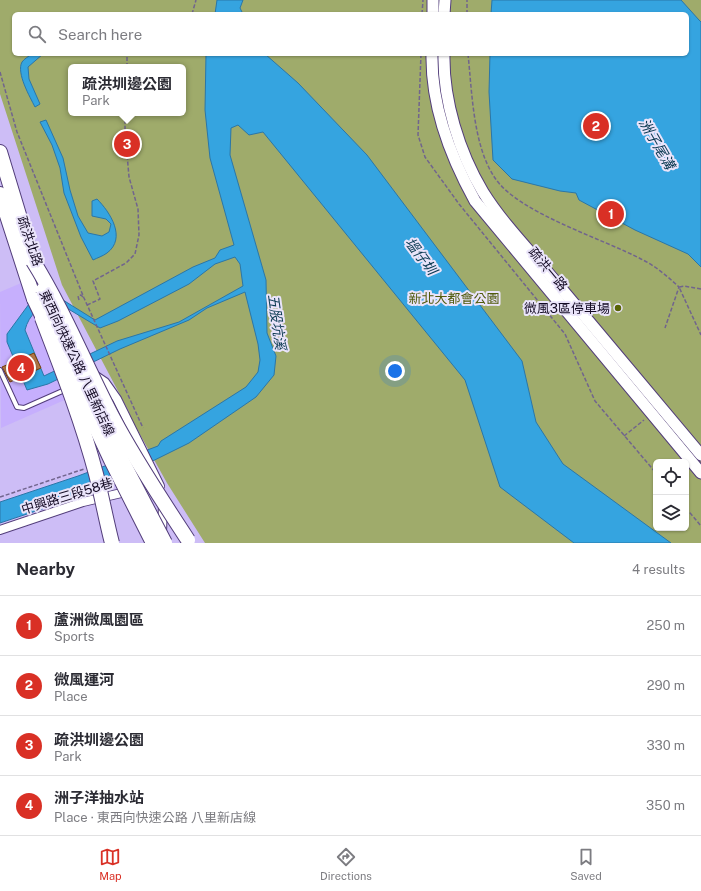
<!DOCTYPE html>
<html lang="en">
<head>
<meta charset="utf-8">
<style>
	body { margin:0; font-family:"Public Sans","Noto Sans TC",sans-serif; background:#f2f2f3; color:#2b2b33 }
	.controls { position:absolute; right:12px; bottom:12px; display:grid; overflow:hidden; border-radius:6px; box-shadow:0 1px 3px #0004 }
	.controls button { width:36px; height:36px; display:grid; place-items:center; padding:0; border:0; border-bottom:1px solid #e1e1e2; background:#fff; color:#2b2b33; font:20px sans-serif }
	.you { position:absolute; left:395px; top:371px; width:14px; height:14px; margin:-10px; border:3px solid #fff; border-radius:50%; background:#1a73e8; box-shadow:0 0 0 6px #1a73e833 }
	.badge { display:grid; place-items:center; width:26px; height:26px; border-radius:50%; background:#d93025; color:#fff; font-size:13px; font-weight:700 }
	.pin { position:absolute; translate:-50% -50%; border:2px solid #fff; box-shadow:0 1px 4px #0006 }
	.popup { position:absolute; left:68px; top:64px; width:118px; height:52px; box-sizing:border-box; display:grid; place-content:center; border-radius:6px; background:#fff; filter:drop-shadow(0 1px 3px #0005); font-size:13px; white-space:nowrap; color:#7c7c81 }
	.popup b { font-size:15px; color:#2b2b33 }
	.popup::after { content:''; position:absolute; left:50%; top:100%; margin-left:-8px; border:8px solid transparent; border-top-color:#fff }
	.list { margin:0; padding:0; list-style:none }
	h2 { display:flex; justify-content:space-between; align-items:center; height:52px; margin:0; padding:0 16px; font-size:17px }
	h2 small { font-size:13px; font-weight:400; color:#7c7c81 }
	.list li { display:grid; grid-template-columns:26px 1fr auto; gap:12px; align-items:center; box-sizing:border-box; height:60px; padding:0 16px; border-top:1px solid #e1e1e2 }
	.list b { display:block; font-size:15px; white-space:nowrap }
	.list p { margin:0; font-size:13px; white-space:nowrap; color:#7c7c81 }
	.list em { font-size:13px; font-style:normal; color:#7c7c81 }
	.icon { flex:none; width:22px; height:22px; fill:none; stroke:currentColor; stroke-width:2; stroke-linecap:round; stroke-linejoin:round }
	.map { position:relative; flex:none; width:701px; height:543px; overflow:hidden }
	.search { position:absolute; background:#fff; box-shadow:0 1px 3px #0004; left:12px; right:12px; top:12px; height:44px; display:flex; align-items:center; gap:10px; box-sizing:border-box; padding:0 14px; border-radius:6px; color:#7c7c81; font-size:15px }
	.sheet { height:292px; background:#fff }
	nav { display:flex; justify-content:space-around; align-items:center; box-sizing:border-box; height:56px; border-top:1px solid #e1e1e2; background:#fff; font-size:11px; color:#7c7c81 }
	nav a { display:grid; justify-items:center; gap:2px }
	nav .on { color:#d93025 }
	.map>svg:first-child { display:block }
	.built { fill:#c6affd }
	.green { fill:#9fab6b; fill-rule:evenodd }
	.water { fill:#35a4e0; stroke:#2b76a7; fill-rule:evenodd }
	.building { fill:#b87a4a; stroke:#7c420c }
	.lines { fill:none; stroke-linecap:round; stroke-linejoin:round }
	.service-casing { stroke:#523d7a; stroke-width:6 }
	.minor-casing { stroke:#523d7a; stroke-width:10 }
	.tertiary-casing { stroke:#523d7a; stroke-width:13 }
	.trunk-casing { stroke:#523d7a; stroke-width:16 }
	.path { stroke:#71648d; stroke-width:1.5; stroke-dasharray:4 2; stroke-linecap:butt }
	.service { stroke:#fff; stroke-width:4 }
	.minor { stroke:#fff; stroke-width:8 }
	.tertiary { stroke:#fff; stroke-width:11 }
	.trunk { stroke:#fff; stroke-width:14 }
	.trunk-bridge-casing { stroke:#523d7a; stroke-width:16; stroke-linecap:butt }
	.trunk-bridge { stroke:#fff; stroke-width:14 }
	.poi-dot { fill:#596406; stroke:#eae4fa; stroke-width:1.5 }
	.labels { text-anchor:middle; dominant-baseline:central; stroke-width:4; stroke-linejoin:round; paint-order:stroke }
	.street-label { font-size:13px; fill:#130a23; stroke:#eae4fa }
	.park-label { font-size:13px; fill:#515b0d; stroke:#eae4fa }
	.poi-label { font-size:13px; fill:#130a23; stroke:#eae4fa; text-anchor:end }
	.water-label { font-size:14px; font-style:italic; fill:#0a3951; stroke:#eae4fa }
</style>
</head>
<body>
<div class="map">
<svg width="701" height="543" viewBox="0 0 701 543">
	<rect width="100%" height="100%" fill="#cdbdf6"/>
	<path class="built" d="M 26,281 L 76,395 L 1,428 L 0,292 Z"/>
	<path class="green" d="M 0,0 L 701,0 L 701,543 L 205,543 L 167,483 L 133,422 L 128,410 L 62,285 L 0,94 ZM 14,14 L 687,14 L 687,54 L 14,54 ZM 71,67 L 183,67 L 183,113 L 71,113 ZM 656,462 L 686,462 L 686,528 L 656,528 Z"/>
	<g class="water">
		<path d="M 217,0 L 243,0 L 240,8 L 243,14 L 215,14 Z"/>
		<path d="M 492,0 L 681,0 L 699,20 L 701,22 L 701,267 L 688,254 L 635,230 L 579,200 L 576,193 L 560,191 L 512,179 L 493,160 L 489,92 L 490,54 L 687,54 L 687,14 L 491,14 Z"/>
		<path d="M 32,54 L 43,54 L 28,67 L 29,79 L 40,104 L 35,107 C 30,97 16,73 22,62 C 24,59 29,56 32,54 Z"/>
		<path d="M 206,54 L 265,54 L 298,83 L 367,155 L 522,361 L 536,422 L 563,464 L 671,543 L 574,543 L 500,487 L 465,380 L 263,132 L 249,135 L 238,125 L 231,128 L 230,155 L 266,280 L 267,333 L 276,356 L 274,375 L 256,397 L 189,443 L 84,495 L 0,523 L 0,502 L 78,476 L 158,446 L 161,441 L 246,387 L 258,372 L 260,360 L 258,344 L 245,292 L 207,308 L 189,320 L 120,349 L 48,384 L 27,390 L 7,342 L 7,334 L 29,304 L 55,295 L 95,320 L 193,267 L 215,258 L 220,250 L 234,245 L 210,158 L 205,110 ZM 235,257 L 240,264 L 243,286 L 179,322 L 117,341 L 44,376 L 25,330 C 29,314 40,306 55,301 L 100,328 L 118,321 L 189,284 L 215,264 Z"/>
		<path d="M 46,120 L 63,158 L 70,190 L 78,216 L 88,233 L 102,236 L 109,232 L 111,224 L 106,219 L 92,216 L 92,201 L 97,199 C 110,212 127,238 107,253 C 103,256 97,258 93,260 L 81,237 L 64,193 L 60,168 L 52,145 L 40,122 Z"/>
	</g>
	<path class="building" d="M 34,353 L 41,368 L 10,382 L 2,367 Z"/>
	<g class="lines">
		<g class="service-casing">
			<path id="service" d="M 0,370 L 17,407 L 24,408 L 67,389"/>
		</g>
		<g class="minor-casing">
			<g id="minor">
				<path d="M 93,374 L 105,382 L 117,399 L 160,486"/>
				<path d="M 0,530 L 83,502 L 130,491"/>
				<path d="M 162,533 L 163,504"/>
			</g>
		</g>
		<g class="tertiary-casing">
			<g id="tertiary">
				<path d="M 433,14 L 433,0"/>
				<path d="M 444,14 L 445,0"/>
				<path d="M 432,54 C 431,106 450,156 475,201 L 701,473"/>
				<path d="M 444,54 C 443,100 459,152 483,192 C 503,224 531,252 555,281 C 604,339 652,397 701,455"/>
			</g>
		</g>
		<g class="trunk-casing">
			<g id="trunk">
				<path d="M 0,152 L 33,261"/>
				<path d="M 0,194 L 34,299"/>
			</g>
		</g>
		<g class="path">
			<path d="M 192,14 L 196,0"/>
			<path d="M 422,14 L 423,0"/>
			<path d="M 467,14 L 467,0"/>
			<path d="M 421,54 L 418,135 L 425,157 L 459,204 L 565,334 L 595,401 L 656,473"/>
			<path d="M 468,54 C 472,92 473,146 495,178 C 518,213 604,239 643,260 C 657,267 668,277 679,287 L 665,328"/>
			<path d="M 127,67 L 127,54"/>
			<path d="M 0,72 L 17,132 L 84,298 L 143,428"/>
			<path d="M 701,289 L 684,286 L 679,287 L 701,335"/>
			<path d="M 79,300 L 78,296 L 81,295 L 84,298"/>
			<path d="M 87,305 L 100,299 L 93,281 L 126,263 L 135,254 L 139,235 L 138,209 L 129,177 L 125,131 L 125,113"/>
			<path d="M 624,436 L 644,420"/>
			<path d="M 0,497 L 84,469"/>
			<path d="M 686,508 L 701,526"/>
		</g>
		<use href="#service" class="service"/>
		<use href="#minor" class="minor"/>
		<use href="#tertiary" class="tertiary"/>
		<use href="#trunk" class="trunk"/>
		<g class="trunk-bridge-casing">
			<g id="trunk-bridge">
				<path d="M 33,261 C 64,311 86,366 113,418 C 135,460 162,500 188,540"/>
				<path d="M 43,290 L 51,314 L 117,451 L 165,543"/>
				<path d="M 34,299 L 47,326"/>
				<path d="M 42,318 C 62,370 82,421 96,474 C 102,497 106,520 112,543"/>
				<path d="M 66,364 L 111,460 L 153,543"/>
			</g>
		</g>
		<use href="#trunk-bridge" class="trunk-bridge"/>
	</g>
	<circle class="poi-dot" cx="618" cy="308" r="4"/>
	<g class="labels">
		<g class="street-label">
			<text transform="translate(30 241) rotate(71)">疏洪北路</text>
			<text transform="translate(548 269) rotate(50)">疏洪一路</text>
			<text transform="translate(77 363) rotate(65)">東西向快速公路 八里新店線</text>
			<text transform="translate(67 496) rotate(-17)">中興路三段58巷</text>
		</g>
		<g class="park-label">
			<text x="454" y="298">新北大都會公園</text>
		</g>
		<g class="poi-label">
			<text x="610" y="308">微風3區停車場</text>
		</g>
		<g class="water-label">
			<text transform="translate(657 144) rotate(60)">洲子尾溝</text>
			<text transform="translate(421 256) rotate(53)">塭仔圳</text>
			<text transform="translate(277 322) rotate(82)">五股坑溪</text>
		</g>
	</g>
</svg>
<div class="controls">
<button><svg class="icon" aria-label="locate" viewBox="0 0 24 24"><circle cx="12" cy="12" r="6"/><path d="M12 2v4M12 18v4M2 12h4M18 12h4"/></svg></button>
<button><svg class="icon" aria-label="layers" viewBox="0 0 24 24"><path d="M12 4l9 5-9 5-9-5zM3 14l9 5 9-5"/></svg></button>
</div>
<div class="you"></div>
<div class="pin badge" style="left:611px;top:214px">1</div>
<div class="pin badge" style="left:596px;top:126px">2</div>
<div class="pin badge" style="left:127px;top:144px">3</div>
<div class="popup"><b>疏洪圳邊公園</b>Park</div>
<div class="pin badge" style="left:21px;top:368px">4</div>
<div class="search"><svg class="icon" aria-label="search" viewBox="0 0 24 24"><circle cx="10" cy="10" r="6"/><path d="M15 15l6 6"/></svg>Search here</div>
</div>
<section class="sheet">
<h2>Nearby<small>4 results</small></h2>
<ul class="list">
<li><span class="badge">1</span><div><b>蘆洲微風園區</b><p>Sports</p></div><em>250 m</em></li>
<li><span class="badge">2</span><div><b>微風運河</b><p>Place</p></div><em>290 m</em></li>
<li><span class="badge">3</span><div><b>疏洪圳邊公園</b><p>Park</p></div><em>330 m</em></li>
<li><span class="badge">4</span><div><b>洲子洋抽水站</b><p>Place · 東西向快速公路 八里新店線</p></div><em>350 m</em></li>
</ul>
</section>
<nav>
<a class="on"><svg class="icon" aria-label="map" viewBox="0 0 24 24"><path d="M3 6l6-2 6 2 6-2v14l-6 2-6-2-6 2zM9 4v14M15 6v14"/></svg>Map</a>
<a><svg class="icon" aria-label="directions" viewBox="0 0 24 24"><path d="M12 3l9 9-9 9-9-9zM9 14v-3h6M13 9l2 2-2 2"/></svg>Directions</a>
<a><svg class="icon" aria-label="saved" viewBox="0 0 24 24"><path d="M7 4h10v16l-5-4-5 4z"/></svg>Saved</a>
</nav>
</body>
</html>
